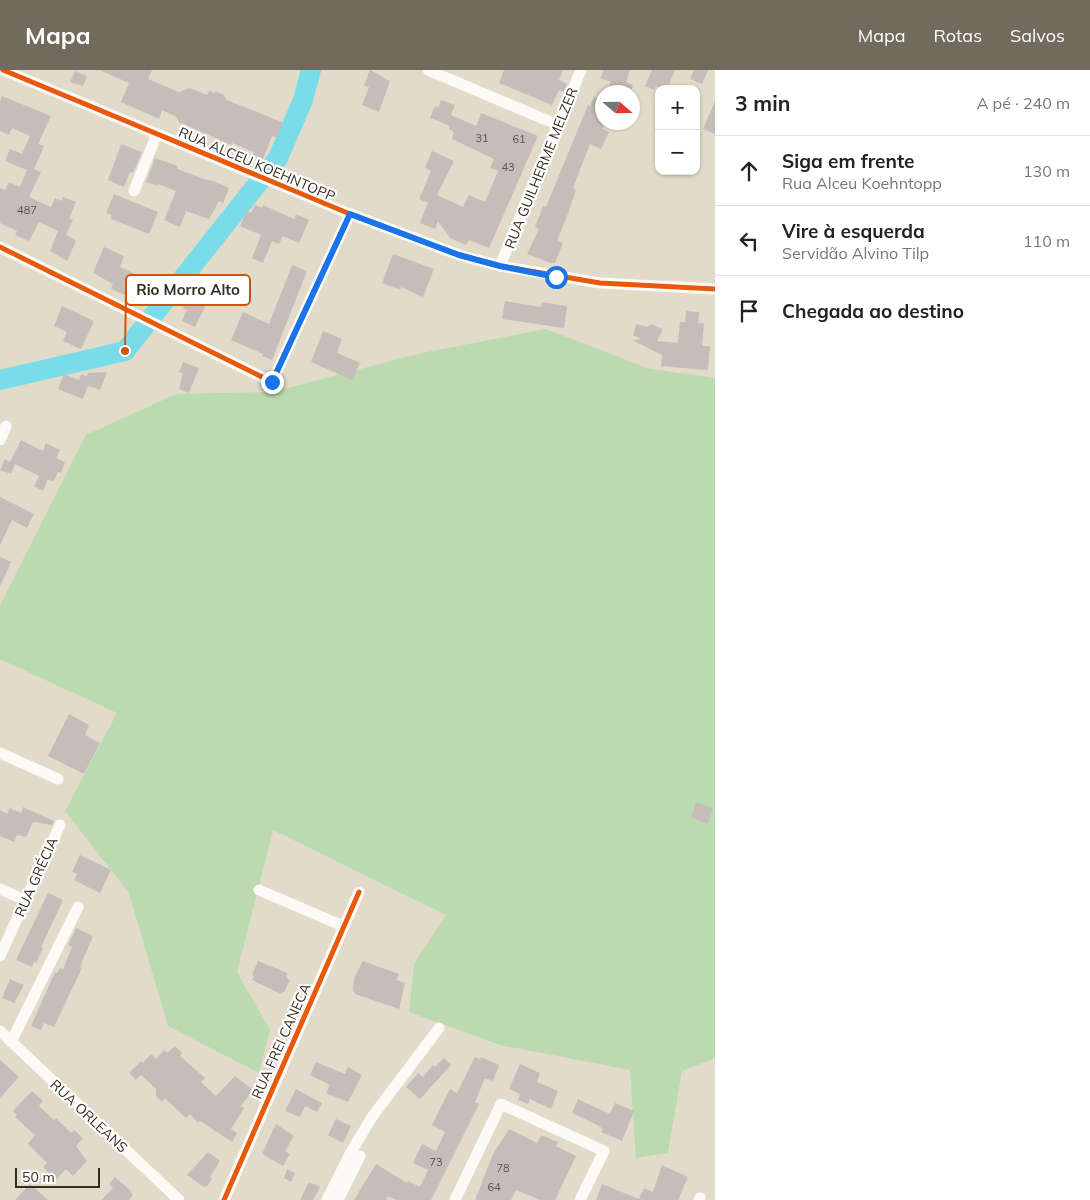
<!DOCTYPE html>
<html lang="pt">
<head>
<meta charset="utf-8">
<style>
	body { margin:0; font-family:Mulish,sans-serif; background:#f2f2f2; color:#222 }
	.controls { position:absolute; right:15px; top:15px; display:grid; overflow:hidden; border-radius:10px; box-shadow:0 1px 4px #0004 }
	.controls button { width:45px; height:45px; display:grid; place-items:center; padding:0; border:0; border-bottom:1px solid #e0e0e0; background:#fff; color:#222; font:25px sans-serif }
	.compass { position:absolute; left:595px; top:15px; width:45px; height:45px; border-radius:50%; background:#fff; box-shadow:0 1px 4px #0004; rotate:110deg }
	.scale { position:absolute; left:15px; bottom:12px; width:85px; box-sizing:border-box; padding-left:5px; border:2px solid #332e22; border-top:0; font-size:14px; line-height:18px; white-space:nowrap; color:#332e22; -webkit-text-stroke:4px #fff; paint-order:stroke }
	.stop { position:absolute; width:15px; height:15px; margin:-11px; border:4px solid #1a73e8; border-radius:50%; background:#fff }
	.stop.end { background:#1a73e8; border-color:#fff; box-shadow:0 1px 5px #0008 }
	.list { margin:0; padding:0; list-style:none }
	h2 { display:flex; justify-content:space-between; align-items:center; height:65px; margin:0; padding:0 20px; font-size:21px }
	h2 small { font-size:16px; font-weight:400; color:#767676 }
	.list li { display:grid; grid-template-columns:32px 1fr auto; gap:15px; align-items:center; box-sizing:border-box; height:70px; padding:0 20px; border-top:1px solid #e0e0e0 }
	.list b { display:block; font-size:19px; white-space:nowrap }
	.list p { margin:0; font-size:16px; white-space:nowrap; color:#767676 }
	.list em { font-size:16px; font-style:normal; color:#767676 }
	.icon { flex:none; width:28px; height:28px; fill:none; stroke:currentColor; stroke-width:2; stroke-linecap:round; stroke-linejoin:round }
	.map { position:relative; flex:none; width:715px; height:1130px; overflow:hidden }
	header { display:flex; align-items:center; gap:30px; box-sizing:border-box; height:70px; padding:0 25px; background:#706b5d; color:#fff }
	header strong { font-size:24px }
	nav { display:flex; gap:28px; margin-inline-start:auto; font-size:18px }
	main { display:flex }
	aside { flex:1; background:#fff }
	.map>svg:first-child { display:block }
	.green { fill:#bcdaaf }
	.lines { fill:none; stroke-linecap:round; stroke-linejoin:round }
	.river { stroke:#7bdce9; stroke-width:20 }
	.building { fill:#c5bdba }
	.minor { stroke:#fbfaf7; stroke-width:11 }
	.cycleway-casing { stroke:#fff; stroke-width:8 }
	.cycleway { stroke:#e8590c; stroke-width:5 }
	.route { stroke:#1a73e8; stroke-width:6 }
	.labels { text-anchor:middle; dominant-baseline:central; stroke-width:4.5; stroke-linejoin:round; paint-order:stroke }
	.number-label { font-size:11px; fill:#585248 }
	.street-label { font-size:14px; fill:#332e22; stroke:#fff }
	.leader { fill:none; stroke:#cd530f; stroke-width:2 }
	.callout-dot { fill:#cd530f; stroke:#fff; stroke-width:2 }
	.callout { fill:#fff; stroke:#cd530f; stroke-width:2 }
	.callout-label { font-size:15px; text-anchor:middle; font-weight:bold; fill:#332e22 }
</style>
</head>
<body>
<header>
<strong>Mapa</strong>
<nav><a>Mapa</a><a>Rotas</a><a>Salvos</a></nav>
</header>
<main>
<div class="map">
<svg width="715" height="1130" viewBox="0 0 715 1130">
	<rect width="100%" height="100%" fill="#e2dbca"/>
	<path class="green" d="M 546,259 L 650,299 L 715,308 L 715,988 L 682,1001 L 668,1083 L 636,1088 L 630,1000 L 500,975 L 409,942 L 414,894 L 446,845 L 273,760 L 237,902 L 270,960 L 259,1003 L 168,956 L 129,823 L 65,741 L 117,643 L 0,589 L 0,535 L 86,365 L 176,324 L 272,322 L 422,283 Z"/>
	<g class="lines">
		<path class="river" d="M 0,310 L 125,281 L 278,88 L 303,30 L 311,0"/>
	</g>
	<g class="building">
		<path d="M 99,0 L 152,0 L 148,9 L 179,22 L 190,18 L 207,25 L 209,21 L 215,23 L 215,21 L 224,25 L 227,30 L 282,52 L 282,56 L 277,68 L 272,66 L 263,89 L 253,85 L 254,82 L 232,73 L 231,75 L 182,53 L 179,53 L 177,47 L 162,40 L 159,49 L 121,32 L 129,13 Z"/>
		<path d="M 370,0 L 390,11 L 379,42 L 362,35 L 369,17 L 364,15 Z"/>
		<path d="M 504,0 L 563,0 L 559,10 L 567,14 L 564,22 L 559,20 L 552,35 L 499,13 Z"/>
		<path d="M 604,0 L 630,0 L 626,12 L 633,15 L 630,22 L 607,22 L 611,12 L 600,8 Z"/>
		<path d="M 652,0 L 675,0 L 667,19 L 656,16 L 654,20 L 645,16 Z"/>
		<path d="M 694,0 L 708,0 L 702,14 L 690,9 Z"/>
		<path d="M 75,1 L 87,6 L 83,16 L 70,12 Z"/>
		<path d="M 2,26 L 51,46 L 38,74 L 44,76 L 34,99 L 41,102 L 29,127 L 51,137 L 55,128 L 62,131 L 63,127 L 76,132 L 69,148 L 73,150 L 66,164 L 76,171 L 67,191 L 50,181 L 58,161 L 39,152 L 29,171 L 15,165 L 17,161 L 0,153 L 0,118 L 5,120 L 9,112 L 20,117 L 27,100 L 5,91 L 10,79 L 22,84 L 30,66 L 12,58 L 9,65 L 0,61 L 0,31 Z"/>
		<path d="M 594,27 L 602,30 L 602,52 L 605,52 L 602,59 L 609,62 L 601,79 L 590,74 L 573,118 L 576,120 L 569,141 L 557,171 L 563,173 L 555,193 L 551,193 L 527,184 L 539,159 L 535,157 L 543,136 L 546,137 L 588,35 L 590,36 Z"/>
		<path d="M 441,30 L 455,35 L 451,45 L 476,56 L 481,43 L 538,66 L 489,178 L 469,170 L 466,175 L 450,168 L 438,151 L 435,159 L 420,153 L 428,133 L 419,129 L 431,101 L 425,98 L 432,81 L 454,91 L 437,125 L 463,137 L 469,125 L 485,132 L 498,101 L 490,98 L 494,89 L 452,69 L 454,62 L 449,59 L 450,56 L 430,48 L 435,36 L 438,38 Z"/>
		<path d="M 715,31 L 715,64 L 703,59 Z"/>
		<path d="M 121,74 L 142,82 L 133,103 L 130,102 L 124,117 L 108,110 Z"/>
		<path d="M 155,88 L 178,96 L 177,99 L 207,110 L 214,111 L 229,118 L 223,133 L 219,131 L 209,149 L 186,141 L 180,157 L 164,150 L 176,121 L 158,114 L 158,116 L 146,112 Z"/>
		<path d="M 114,124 L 158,142 L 149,164 L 111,149 L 112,145 L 106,143 Z"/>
		<path d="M 255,135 L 262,138 L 263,135 L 294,149 L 296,144 L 309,150 L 299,173 L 283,166 L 279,174 L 272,171 L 263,193 L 252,188 L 261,165 L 240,156 L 247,141 L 251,143 Z"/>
		<path d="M 104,177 L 124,186 L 120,197 L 142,207 L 138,217 L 132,214 L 127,226 L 111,219 L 113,214 L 93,203 Z"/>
		<path d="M 393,184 L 434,199 L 423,227 L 401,217 L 400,220 L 382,213 Z"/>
		<path d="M 292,195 L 307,201 L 272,290 L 262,286 L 263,284 L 231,270 L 243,242 L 269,254 Z"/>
		<path d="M 194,215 L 212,223 L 195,257 L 182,251 L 187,240 L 183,238 Z"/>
		<path d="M 505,231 L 541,237 L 542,232 L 567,236 L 564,258 L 502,249 Z"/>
		<path d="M 62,236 L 94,251 L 81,279 L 63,271 L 67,262 L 54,256 Z"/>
		<path d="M 686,241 L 699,242 L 698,253 L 704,253 L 702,276 L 710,276 L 708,300 L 661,296 L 662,285 L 632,270 L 641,269 L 633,265 L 636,254 L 648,257 L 651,254 L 663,259 L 657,271 L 678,273 L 680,252 L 685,252 Z"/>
		<path d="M 323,261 L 342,269 L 337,283 L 360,293 L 352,310 L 311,292 Z"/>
		<path d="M 183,292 L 199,298 L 189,323 L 179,319 L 183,303 L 179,302 Z"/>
		<path d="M 107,302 L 100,320 L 88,316 L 83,329 L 58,319 L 64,304 L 79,310 L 81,304 L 87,306 L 88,303 Z"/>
		<path d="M 21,370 L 43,381 L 46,373 L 60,380 L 56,388 L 65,392 L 61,403 L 58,402 L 53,412 L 48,409 L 43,421 L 34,416 L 39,406 L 15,394 L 11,404 L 0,400 L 5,389 L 10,392 Z"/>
		<path d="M 0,427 L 34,444 L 27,458 L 12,450 L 0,475 Z"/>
		<path d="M 0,487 L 11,492 L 0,517 Z"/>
		<path d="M 69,644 L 89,655 L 85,665 L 100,673 L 84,704 L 48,686 Z"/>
		<path d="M 696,732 L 713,738 L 708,754 L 691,748 Z"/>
		<path d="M 23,737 L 54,751 L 52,755 L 33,752 L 26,767 L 17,765 L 14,772 L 0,766 L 0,740 L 7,744 L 10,738 L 21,743 Z"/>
		<path d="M 80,785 L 111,800 L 100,823 L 74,810 L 77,804 L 72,802 Z"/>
		<path d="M 48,823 L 63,830 L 41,877 L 43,878 L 36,893 L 34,892 L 32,897 L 16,890 Z"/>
		<path d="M 76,858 L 93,866 L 80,897 L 82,898 L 54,957 L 44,953 L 41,960 L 31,956 L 55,902 L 57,903 L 60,898 L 63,899 L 72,877 L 68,875 Z"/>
		<path d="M 258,891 L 287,903 L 286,908 L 290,910 L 284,922 L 281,924 L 252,910 L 254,906 L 252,905 Z"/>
		<path d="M 363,891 L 399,904 L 396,910 L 405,913 L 399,939 L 355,924 L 353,920 L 354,908 Z"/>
		<path d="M 10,909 L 24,915 L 14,933 L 2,928 Z"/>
		<path d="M 175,976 L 182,983 L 180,986 L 205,1008 L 201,1012 L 216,1026 L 235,1006 L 253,1020 L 241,1036 L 244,1038 L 231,1059 L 237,1063 L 232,1072 L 200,1051 L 198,1053 L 190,1044 L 186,1048 L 165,1028 L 162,1032 L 156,1026 L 156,1019 L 141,1005 L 136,1010 L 129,1003 L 141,991 L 143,993 L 151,984 L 156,989 L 164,980 L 167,983 Z"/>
		<path d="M 475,987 L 480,989 L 481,987 L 499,995 L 498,998 L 493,1011 L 485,1008 L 475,1032 L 479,1034 L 431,1130 L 397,1130 L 388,1126 L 386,1130 L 354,1130 L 376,1094 L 407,1113 L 408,1111 L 420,1117 L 428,1100 L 413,1093 L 422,1074 L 436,1081 L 445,1062 L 432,1055 L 450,1019 L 457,1023 Z"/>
		<path d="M 444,988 L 451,995 L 420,1029 L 406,1017 L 418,1003 L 423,1007 L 433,995 L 435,997 Z"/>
		<path d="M 0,990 L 19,1007 L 0,1028 Z"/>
		<path d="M 316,992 L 345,1004 L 348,997 L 362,1005 L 348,1032 L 326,1023 L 330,1015 L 310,1005 Z"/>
		<path d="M 520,994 L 540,1003 L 537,1012 L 558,1021 L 551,1039 L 530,1029 L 528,1034 L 518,1030 L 520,1024 L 509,1019 Z"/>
		<path d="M 296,1019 L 322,1033 L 317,1042 L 305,1036 L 300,1047 L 285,1041 Z"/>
		<path d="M 32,1021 L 43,1031 L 39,1036 L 54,1050 L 56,1048 L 71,1063 L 74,1060 L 83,1068 L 76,1076 L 87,1091 L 73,1106 L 66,1099 L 56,1110 L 43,1097 L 47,1093 L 28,1074 L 35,1065 L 15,1047 L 17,1045 L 13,1041 Z"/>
		<path d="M 578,1029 L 610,1044 L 615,1033 L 634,1041 L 622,1071 L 601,1062 L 603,1059 L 599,1056 L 572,1043 Z"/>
		<path d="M 336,1049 L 351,1056 L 343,1073 L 328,1065 Z"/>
		<path d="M 276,1054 L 294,1066 L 285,1081 L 290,1084 L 283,1096 L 262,1084 Z"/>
		<path d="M 509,1059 L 537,1073 L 541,1065 L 558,1072 L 556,1076 L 576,1086 L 555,1130 L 541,1130 L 516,1120 L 511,1130 L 475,1130 L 493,1084 Z"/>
		<path d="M 208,1082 L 220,1091 L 210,1107 L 212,1109 L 206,1117 L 202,1116 L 187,1105 Z"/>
		<path d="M 662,1095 L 688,1107 L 678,1130 L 596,1130 L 602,1114 L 639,1129 L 644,1118 L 653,1122 Z"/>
		<path d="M 287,1099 L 295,1103 L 291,1112 L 284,1108 Z"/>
		<path d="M 115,1107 L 129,1119 L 133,1125 L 129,1130 L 101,1130 L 113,1118 L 109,1114 Z"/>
		<path d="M 309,1112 L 320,1117 L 313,1130 L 300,1130 Z"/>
		<path d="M 30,1114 L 48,1130 L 15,1130 Z"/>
	</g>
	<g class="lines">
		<g class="minor">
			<path d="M 3,0 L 350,144 L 459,185 L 500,196 L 600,213 L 715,219"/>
			<path d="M 428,0 L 558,55"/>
			<path d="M 134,121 L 157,64"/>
			<path d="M 0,177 L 272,312 L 350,144"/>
			<path d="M 500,196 L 581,0"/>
			<path d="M 0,370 L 6,356"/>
			<path d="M 0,683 L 58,709"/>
			<path d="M 0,819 L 25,830"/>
			<path d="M 259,820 L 343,856"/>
			<path d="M 0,886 L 60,755"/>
			<path d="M 0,961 L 179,1130"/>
			<path d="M 11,972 L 78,837"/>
			<path d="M 224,1130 L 359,822"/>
			<path d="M 327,1130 L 351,1082 L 372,1047 L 439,958"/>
			<path d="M 338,1130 L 360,1086"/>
			<path d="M 455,1130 L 501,1034 L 604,1081 L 580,1130"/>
			<path d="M 699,1130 L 700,1128"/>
		</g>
		<g class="cycleway-casing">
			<g id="cycleway">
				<path d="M 3,0 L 350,144 L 459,185 L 500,196 L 600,213 L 715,219"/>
				<path d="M 0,177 L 272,312 L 350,144"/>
				<path d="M 224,1130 L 359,822"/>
			</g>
		</g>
		<use href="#cycleway" class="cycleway"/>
	</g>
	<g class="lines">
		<path class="route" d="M 272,312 L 350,144 L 459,185 L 500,196 L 556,207"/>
	</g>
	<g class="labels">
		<g class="number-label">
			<text x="482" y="68">31</text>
			<text x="519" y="69">61</text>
			<text x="508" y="97">43</text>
			<text x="27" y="140">487</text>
			<text x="436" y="1092">73</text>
			<text x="503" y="1098">78</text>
			<text x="494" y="1117">64</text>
		</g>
		<g class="street-label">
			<text transform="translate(257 94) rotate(23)">RUA ALCEU KOEHNTOPP</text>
			<text transform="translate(541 98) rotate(-68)">RUA GUILHERME MELZER</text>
			<text transform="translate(36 807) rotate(-66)">RUA GRÉCIA</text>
			<text transform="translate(281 971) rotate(-66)">RUA FREI CANECA</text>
			<text transform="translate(89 1046) rotate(43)">RUA ORLEANS</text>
		</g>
	</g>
	<path class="leader" d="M125 281L126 220"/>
	<circle class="callout-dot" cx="125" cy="281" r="5"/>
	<rect class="callout" x="126" y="205" width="124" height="30" rx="5"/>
	<g class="callout-label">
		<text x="188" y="225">Rio Morro Alto</text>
	</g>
</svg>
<div class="controls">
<button>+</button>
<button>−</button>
</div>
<svg class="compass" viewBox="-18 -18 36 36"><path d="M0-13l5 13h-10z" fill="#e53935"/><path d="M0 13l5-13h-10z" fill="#767676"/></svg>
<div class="scale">50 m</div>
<div class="stop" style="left:556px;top:207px"></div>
<div class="stop end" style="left:272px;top:312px"></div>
</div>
<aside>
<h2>3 min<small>A pé · 240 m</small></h2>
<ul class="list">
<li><svg class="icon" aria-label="ahead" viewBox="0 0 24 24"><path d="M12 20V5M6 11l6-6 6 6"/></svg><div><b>Siga em frente</b><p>Rua Alceu Koehntopp</p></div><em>130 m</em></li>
<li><svg class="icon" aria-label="left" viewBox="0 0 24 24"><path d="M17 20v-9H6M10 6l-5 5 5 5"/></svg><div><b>Vire à esquerda</b><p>Servidão Alvino Tilp</p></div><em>110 m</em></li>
<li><svg class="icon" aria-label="arrive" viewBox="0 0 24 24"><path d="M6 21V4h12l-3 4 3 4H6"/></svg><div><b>Chegada ao destino</b></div></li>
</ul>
</aside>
</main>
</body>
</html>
